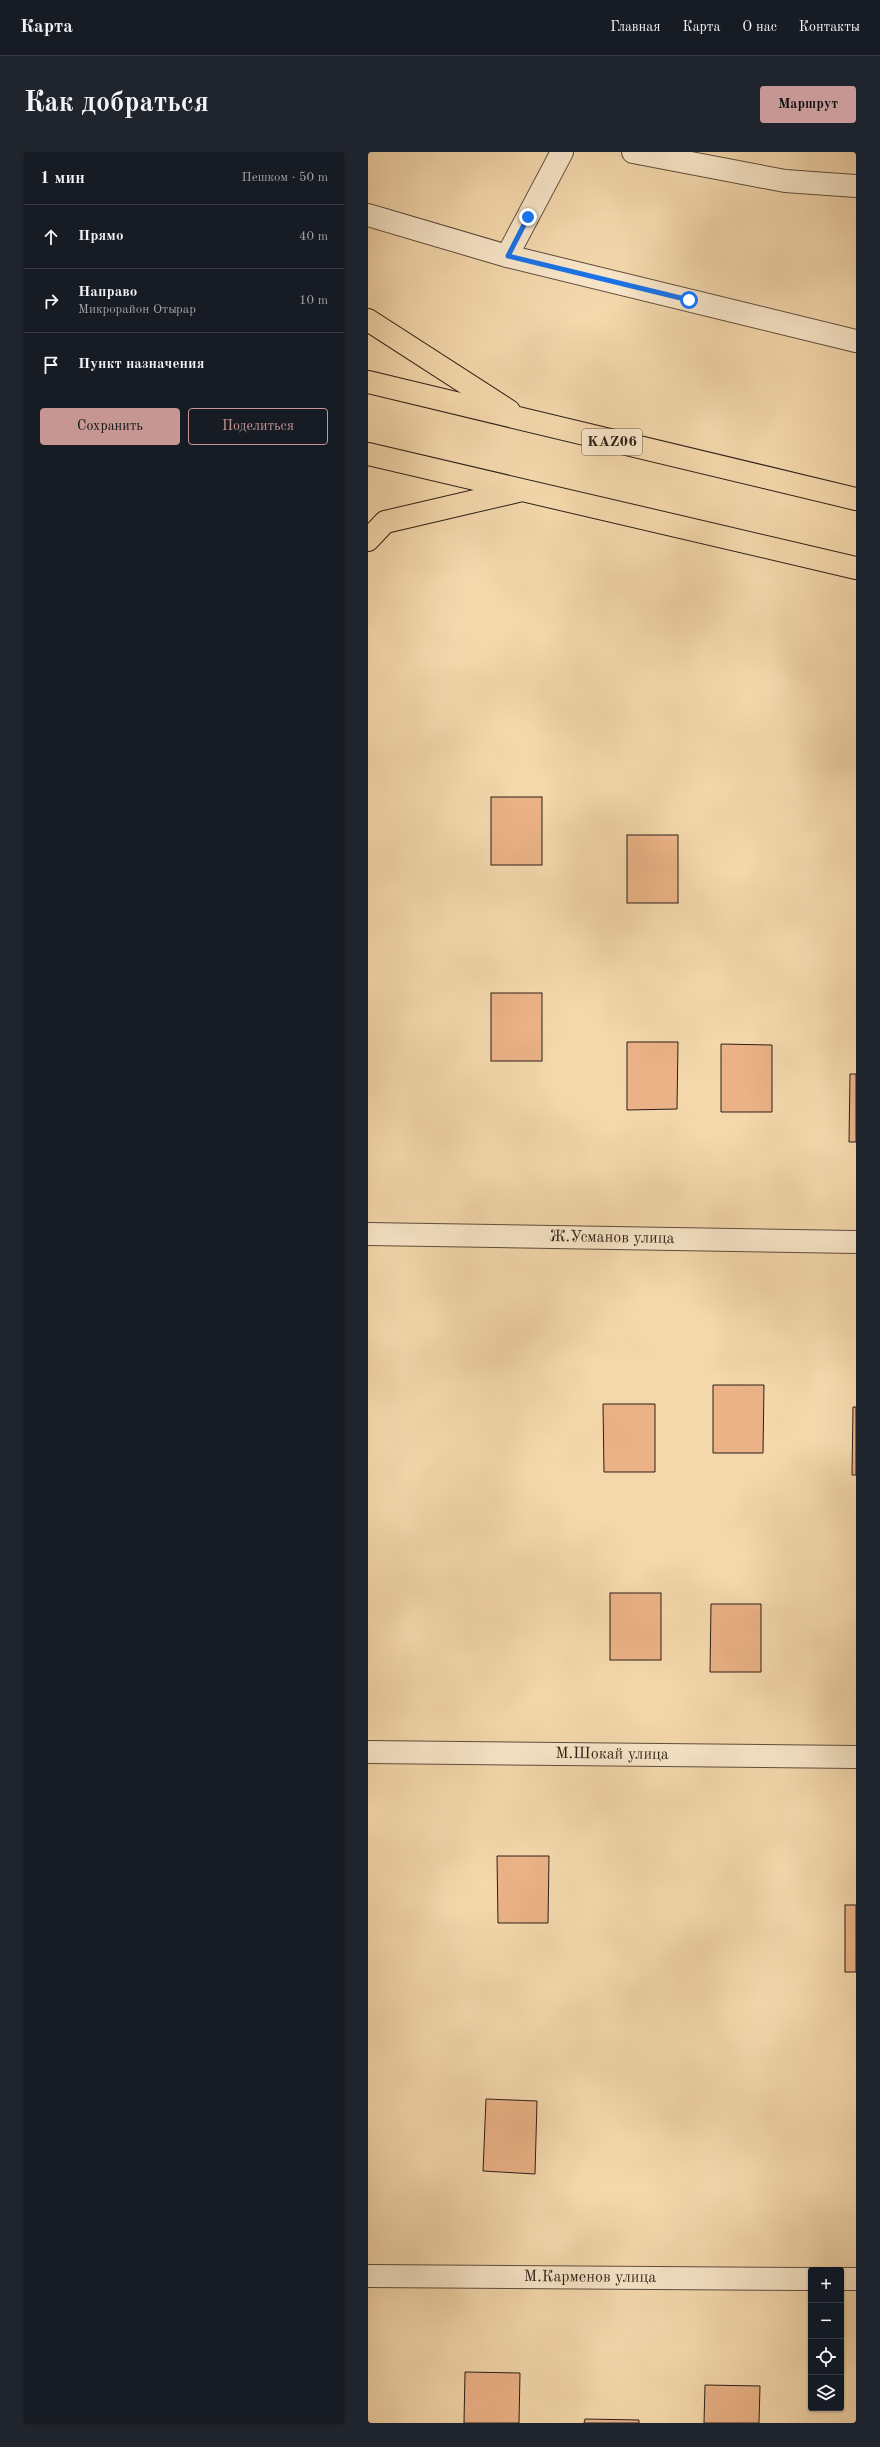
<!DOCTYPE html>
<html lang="ru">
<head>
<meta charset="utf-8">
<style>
	body { margin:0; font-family:"Old Standard TT",serif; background:#20242c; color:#f1f3f6 }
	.controls { position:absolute; right:12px; bottom:12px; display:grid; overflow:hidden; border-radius:4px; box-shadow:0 1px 3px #0004 }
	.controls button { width:36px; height:36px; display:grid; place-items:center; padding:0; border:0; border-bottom:1px solid #363941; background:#171b24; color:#f1f3f6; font:20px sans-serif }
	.stop { position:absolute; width:12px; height:12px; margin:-9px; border:3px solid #1a73e8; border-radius:50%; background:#fff }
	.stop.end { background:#1a73e8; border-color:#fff; box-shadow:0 1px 4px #0008 }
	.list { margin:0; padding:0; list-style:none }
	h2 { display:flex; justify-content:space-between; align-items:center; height:52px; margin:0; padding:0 16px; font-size:17px }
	h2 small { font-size:13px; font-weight:400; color:#9ea1a6 }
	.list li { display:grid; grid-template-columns:26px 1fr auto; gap:12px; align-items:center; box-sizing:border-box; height:64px; padding:0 16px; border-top:1px solid #363941 }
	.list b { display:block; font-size:15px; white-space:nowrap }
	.list p { margin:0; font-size:13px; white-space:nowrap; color:#9ea1a6 }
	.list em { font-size:13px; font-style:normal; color:#9ea1a6 }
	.actions { display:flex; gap:8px; padding:12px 16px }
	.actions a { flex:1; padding:9px 0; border:1px solid #c59692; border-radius:4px; text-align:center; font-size:14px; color:#c59692 }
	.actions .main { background:#c59692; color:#111 }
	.icon { flex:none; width:22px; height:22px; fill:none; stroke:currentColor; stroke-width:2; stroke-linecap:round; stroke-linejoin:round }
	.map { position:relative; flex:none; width:488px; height:2271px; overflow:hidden; border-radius:4px }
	header { display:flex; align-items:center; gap:24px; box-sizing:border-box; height:56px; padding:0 20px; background:#171b24; border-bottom:1px solid #363941 }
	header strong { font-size:19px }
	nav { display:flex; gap:22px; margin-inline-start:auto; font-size:14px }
	.intro { display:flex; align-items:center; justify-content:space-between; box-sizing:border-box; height:96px; padding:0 24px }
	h1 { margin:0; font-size:28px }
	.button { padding:10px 18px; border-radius:4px; background:#c59692; color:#111; font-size:14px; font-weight:700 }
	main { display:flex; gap:24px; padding:0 24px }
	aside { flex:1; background:#171b24; border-radius:4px; box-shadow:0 1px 3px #0004 }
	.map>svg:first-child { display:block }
	.building { fill:#ebb287; stroke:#2b1f16 }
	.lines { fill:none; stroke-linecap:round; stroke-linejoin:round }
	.minor-casing { stroke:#5d4d3c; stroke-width:24 }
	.highway-casing { stroke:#2b1f16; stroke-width:24 }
	.minor { stroke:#f8e6c9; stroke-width:22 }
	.highway { stroke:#f4d8ac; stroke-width:22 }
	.route { stroke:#1a73e8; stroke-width:5 }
	.labels { text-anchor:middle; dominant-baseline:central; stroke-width:3; stroke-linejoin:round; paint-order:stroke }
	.shield { fill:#f8e6c9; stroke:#685b4c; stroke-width:1 }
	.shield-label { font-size:15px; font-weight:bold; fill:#2b1f16 }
	.street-label { font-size:16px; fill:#2b1f16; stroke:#f8e6c9 }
</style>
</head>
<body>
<header>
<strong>Карта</strong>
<nav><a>Главная</a><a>Карта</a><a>О нас</a><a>Контакты</a></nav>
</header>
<div class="intro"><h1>Как добраться</h1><a class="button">Маршрут</a></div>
<main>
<aside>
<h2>1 мин<small>Пешком · 50 m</small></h2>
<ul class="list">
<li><svg class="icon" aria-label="ahead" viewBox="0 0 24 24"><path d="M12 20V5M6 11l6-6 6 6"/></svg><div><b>Прямо</b></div><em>40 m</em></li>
<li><svg class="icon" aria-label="right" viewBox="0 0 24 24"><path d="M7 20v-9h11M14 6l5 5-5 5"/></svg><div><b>Направо</b><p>Микрорайон Отырар</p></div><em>10 m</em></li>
<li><svg class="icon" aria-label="arrive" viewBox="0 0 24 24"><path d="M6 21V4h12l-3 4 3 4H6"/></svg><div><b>Пункт назначения</b></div></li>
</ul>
<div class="actions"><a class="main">Сохранить</a><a>Поделиться</a></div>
</aside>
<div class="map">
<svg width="488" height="2271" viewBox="0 0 488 2271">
	<rect width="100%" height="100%" fill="#f4d8ac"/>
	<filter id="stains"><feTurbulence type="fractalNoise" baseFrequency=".005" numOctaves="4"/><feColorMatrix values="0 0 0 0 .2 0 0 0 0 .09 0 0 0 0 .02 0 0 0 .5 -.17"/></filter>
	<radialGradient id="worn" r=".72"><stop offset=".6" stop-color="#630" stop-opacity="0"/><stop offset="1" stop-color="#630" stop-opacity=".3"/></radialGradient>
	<g class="building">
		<rect x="123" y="645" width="51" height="68"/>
		<rect x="259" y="683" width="51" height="68"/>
		<rect x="123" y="841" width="51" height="68"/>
		<path d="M 259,890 L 310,890 L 309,957 L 259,958 Z"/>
		<path d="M 353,892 L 404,893 L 404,960 L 353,960 Z"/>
		<path d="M 482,922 L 488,922 L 488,990 L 481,990 Z"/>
		<path d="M 345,1233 L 396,1233 L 395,1301 L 345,1301 Z"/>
		<path d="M 235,1252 L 287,1252 L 287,1320 L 236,1320 Z"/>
		<path d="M 485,1255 L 488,1255 L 488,1323 L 484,1323 Z"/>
		<rect x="242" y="1441" width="51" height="67"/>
		<path d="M 343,1452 L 393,1452 L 393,1520 L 342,1520 Z"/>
		<path d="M 129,1704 L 181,1704 L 180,1771 L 130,1771 Z"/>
		<rect x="477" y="1753" width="11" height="67"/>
		<path d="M 118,1947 L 169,1949 L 167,2022 L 115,2019 Z"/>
		<path d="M 97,2220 L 152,2221 L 151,2271 L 96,2271 Z"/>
		<path d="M 337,2233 L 392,2234 L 391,2271 L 336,2271 Z"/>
		<path d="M 217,2267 L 271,2268 L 271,2271 L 216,2271 Z"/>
	</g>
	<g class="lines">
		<g class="minor-casing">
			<g id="minor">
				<path d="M 265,0 L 417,29 L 488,34"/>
				<path d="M 0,63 L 139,104 L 488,189"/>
				<path d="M 139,104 L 194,0"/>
				<path id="s1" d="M 0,1082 L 488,1090"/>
				<path id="s2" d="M 0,1600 L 488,1605"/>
				<path id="s3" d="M 0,2124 L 443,2127"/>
				<path d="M 473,2127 L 488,2127"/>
			</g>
		</g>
		<g class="highway-casing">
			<g id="highway">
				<path d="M 0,168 L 141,259"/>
				<path d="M 0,230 L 488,347"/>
				<path d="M 0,302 L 488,416"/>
				<path d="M 0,388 L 17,370 L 150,339"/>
			</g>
		</g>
		<use href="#minor" class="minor"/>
		<use href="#highway" class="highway"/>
	</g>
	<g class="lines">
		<path class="route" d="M 160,65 L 140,104 L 321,148"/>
	</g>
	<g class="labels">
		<rect class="shield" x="214" y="277" width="60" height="26" rx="3"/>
		<g class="shield-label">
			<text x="244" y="290">KАZ06</text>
		</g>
		<g class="street-label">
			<text stroke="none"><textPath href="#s1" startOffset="244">Ж.Усманов улица</textPath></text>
			<text stroke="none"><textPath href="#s2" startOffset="244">М.Шокай улица</textPath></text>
			<text stroke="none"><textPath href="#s3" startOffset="222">М.Карменов улица</textPath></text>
		</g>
	</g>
	<rect width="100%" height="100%" filter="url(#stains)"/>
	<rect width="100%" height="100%" fill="url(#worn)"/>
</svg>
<div class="controls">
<button>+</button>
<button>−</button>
<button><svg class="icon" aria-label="locate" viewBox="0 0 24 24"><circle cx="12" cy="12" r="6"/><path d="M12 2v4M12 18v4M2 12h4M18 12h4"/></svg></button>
<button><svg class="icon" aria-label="layers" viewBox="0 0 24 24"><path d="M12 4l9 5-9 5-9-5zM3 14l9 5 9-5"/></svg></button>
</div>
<div class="stop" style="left:321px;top:148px"></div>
<div class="stop end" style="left:160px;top:65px"></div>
</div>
</main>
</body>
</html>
